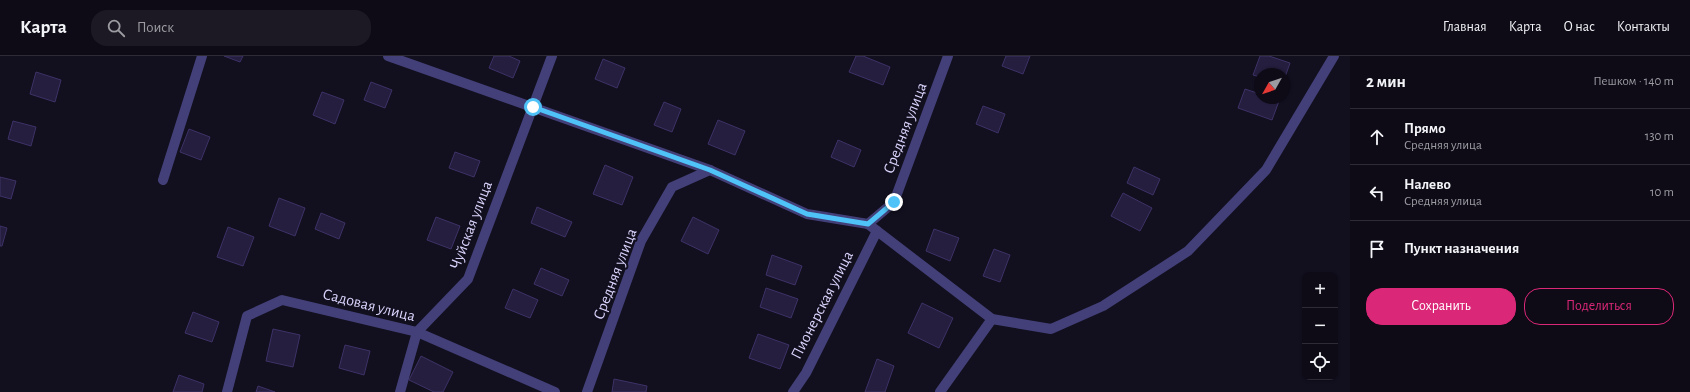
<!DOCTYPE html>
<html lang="ru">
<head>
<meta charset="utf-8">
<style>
	body { margin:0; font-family:"Alegreya Sans",sans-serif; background:#1c1924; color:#f1f3f6 }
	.controls { position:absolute; right:12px; bottom:12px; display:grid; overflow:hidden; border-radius:8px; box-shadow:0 1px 3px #0004 }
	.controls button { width:36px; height:36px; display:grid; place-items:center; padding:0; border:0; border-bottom:1px solid #2e2b36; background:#0e0b17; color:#f1f3f6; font:20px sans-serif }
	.compass { position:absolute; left:1254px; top:12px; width:36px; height:36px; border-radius:50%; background:#0e0b17; box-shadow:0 1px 3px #0004; rotate:230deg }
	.stop { position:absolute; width:12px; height:12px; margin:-9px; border:3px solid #4fc3f7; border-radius:50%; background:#fff }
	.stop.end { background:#4fc3f7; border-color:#fff; box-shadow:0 1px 4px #0008 }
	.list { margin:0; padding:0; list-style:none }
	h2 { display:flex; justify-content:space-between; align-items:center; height:52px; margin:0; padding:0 16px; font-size:17px }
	h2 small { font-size:13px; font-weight:400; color:#9b9ba1 }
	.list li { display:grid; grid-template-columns:26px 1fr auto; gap:12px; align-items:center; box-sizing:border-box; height:56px; padding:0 16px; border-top:1px solid #2e2b36 }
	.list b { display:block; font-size:15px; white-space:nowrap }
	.list p { margin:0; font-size:13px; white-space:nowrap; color:#9b9ba1 }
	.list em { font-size:13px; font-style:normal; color:#9b9ba1 }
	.actions { display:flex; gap:8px; padding:12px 16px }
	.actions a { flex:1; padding:9px 0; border:1px solid #db2777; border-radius:16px; text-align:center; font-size:14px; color:#db2777 }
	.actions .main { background:#db2777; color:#fff }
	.icon { flex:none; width:22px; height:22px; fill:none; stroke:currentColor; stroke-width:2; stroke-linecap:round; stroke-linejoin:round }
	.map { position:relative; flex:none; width:1350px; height:336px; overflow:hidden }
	header { display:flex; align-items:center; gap:24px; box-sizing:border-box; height:56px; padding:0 20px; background:#0e0b17; border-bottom:1px solid #2e2b36 }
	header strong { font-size:19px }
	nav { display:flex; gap:22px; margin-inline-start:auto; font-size:14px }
	.search { width:280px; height:36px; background:#1c1924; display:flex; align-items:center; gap:10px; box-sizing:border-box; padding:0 14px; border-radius:16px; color:#9b9ba1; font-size:15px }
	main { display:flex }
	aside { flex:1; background:#0e0b17 }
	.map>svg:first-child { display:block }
	.building { fill:#251e3e; stroke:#3e3267 }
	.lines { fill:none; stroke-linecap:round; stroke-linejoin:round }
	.minor { stroke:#434079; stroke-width:10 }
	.route { stroke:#4fc3f7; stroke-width:5 }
	.labels { text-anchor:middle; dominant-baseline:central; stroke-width:4; stroke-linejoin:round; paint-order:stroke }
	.street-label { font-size:16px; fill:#d8d3fa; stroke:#120f1f }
</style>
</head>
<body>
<header>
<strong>Карта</strong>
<div class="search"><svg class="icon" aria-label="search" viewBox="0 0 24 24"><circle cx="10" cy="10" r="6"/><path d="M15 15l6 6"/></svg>Поиск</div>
<nav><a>Главная</a><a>Карта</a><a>О нас</a><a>Контакты</a></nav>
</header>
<main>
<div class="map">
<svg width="1350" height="336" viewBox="0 0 1350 336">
	<rect width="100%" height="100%" fill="#120f1f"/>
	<g class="building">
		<path d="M 224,0 L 243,0 L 240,6 Z"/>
		<path d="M 494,0 L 509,0 L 520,5 L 513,22 L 489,12 Z"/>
		<path d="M 856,0 L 863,0 L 890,11 L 883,29 L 849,16 Z"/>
		<path d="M 1006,0 L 1030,0 L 1023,18 L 1002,10 Z"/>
		<path d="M 1260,0 L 1269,0 L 1290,7 L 1284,24 L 1284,18 L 1260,18 L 1260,21 L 1253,19 Z"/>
		<path d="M 603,3 L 625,12 L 617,32 L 595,23 Z"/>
		<path d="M 36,16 L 61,24 L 55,46 L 30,38 Z"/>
		<path d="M 371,26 L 392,34 L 385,52 L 364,44 Z"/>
		<path d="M 1245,33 L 1260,38 L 1260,42 L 1271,42 L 1279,45 L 1272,64 L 1238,52 Z"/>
		<path d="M 322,36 L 344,44 L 335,68 L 313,59 Z"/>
		<path d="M 664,46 L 681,53 L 672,76 L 654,69 Z"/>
		<path d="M 983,50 L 1005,58 L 998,77 L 976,68 Z"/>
		<path d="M 718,64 L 745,75 L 735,99 L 708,88 Z"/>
		<path d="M 13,65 L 36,71 L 31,90 L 8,83 Z"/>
		<path d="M 189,73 L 210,81 L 201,104 L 180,96 Z"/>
		<path d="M 838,84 L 861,94 L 854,111 L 831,101 Z"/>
		<path d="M 455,96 L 480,105 L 474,121 L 449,112 Z"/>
		<path d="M 605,109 L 633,121 L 622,149 L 593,138 Z"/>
		<path d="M 1134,111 L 1160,123 L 1153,139 L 1127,127 Z"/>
		<path d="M 0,121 L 16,125 L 11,143 L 0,140 Z"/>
		<path d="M 1123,137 L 1152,152 L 1140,175 L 1111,160 Z"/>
		<path d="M 279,142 L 305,152 L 295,180 L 269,170 Z"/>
		<path d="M 537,151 L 572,166 L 565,181 L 531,167 Z"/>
		<path d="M 321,157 L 345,167 L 339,183 L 315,173 Z"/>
		<path d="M 436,161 L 460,170 L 451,193 L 427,184 Z"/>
		<path d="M 693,161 L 719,174 L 708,198 L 681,185 Z"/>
		<path d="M 0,170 L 7,172 L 2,190 L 0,190 Z"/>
		<path d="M 228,171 L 254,181 L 243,210 L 217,201 Z"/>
		<path d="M 934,173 L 959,182 L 950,205 L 926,195 Z"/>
		<path d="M 994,193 L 1010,199 L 1000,226 L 983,220 Z"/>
		<path d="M 772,199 L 802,210 L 795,229 L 766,219 Z"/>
		<path d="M 541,212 L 569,224 L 562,240 L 534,228 Z"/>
		<path d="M 766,232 L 798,243 L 791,262 L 760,251 Z"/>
		<path d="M 513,233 L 538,244 L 530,262 L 505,252 Z"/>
		<path d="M 922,247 L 953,262 L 939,292 L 908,277 Z"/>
		<path d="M 193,256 L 219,266 L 212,286 L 185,277 Z"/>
		<path d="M 273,273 L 300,279 L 293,311 L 266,305 Z"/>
		<path d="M 758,278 L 789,289 L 780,313 L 749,302 Z"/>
		<path d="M 345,289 L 370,295 L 364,319 L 339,312 Z"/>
		<path d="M 421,300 L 453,316 L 443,336 L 434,336 L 409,324 Z"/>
		<path d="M 877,303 L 894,310 L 885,336 L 865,336 Z"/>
		<path d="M 179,319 L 204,328 L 202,336 L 173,336 Z"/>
		<path d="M 614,323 L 647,330 L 646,336 L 612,336 Z"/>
		<path d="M 258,330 L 275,336 L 256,336 Z"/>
	</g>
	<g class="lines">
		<g class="minor">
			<path d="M 388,0 L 710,114 L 807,158 L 868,168 L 894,146 L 948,0"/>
			<path d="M 163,124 L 202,0"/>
			<path d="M 868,168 L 992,263 L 1051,273 L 1103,250 L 1188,195 L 1266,114 L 1334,0"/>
			<path d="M 227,336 L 247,260 L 282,244 L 417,276 L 555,336"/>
			<path d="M 400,336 L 417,276 L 468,223 L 552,0"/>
			<path d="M 587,336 L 641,185 L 672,131 L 710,114"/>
			<path d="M 793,336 L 806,317 L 877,175"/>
			<path d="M 940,336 L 992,263"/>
		</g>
	</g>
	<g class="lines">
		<path class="route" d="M 533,51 L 710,114 L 807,158 L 868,168 L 894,146"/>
	</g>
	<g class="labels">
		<g class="street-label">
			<text transform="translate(905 72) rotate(-69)">Средняя улица</text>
			<text transform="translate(471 169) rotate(-69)">Чуйская улица</text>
			<text transform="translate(615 218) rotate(-69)">Средняя улица</text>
			<text transform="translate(369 249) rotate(14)">Садовая улица</text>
			<text transform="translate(822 249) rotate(-63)">Пионерская улица</text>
		</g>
	</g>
</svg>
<div class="controls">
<button>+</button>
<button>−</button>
<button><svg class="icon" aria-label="locate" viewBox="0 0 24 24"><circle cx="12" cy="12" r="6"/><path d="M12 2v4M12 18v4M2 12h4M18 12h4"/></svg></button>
</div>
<svg class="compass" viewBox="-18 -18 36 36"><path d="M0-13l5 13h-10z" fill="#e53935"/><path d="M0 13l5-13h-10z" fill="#9b9ba1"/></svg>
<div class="stop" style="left:533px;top:51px"></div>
<div class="stop end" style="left:894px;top:146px"></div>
</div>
<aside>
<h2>2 мин<small>Пешком · 140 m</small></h2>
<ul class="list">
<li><svg class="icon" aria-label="ahead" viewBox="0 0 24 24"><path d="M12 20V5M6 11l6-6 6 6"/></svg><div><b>Прямо</b><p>Средняя улица</p></div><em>130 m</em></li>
<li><svg class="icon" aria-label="left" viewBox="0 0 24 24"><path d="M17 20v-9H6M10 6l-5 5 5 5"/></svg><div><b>Налево</b><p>Средняя улица</p></div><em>10 m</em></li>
<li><svg class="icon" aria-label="arrive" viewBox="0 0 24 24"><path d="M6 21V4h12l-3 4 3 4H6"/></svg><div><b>Пункт назначения</b></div></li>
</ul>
<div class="actions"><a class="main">Сохранить</a><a>Поделиться</a></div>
</aside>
</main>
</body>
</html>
